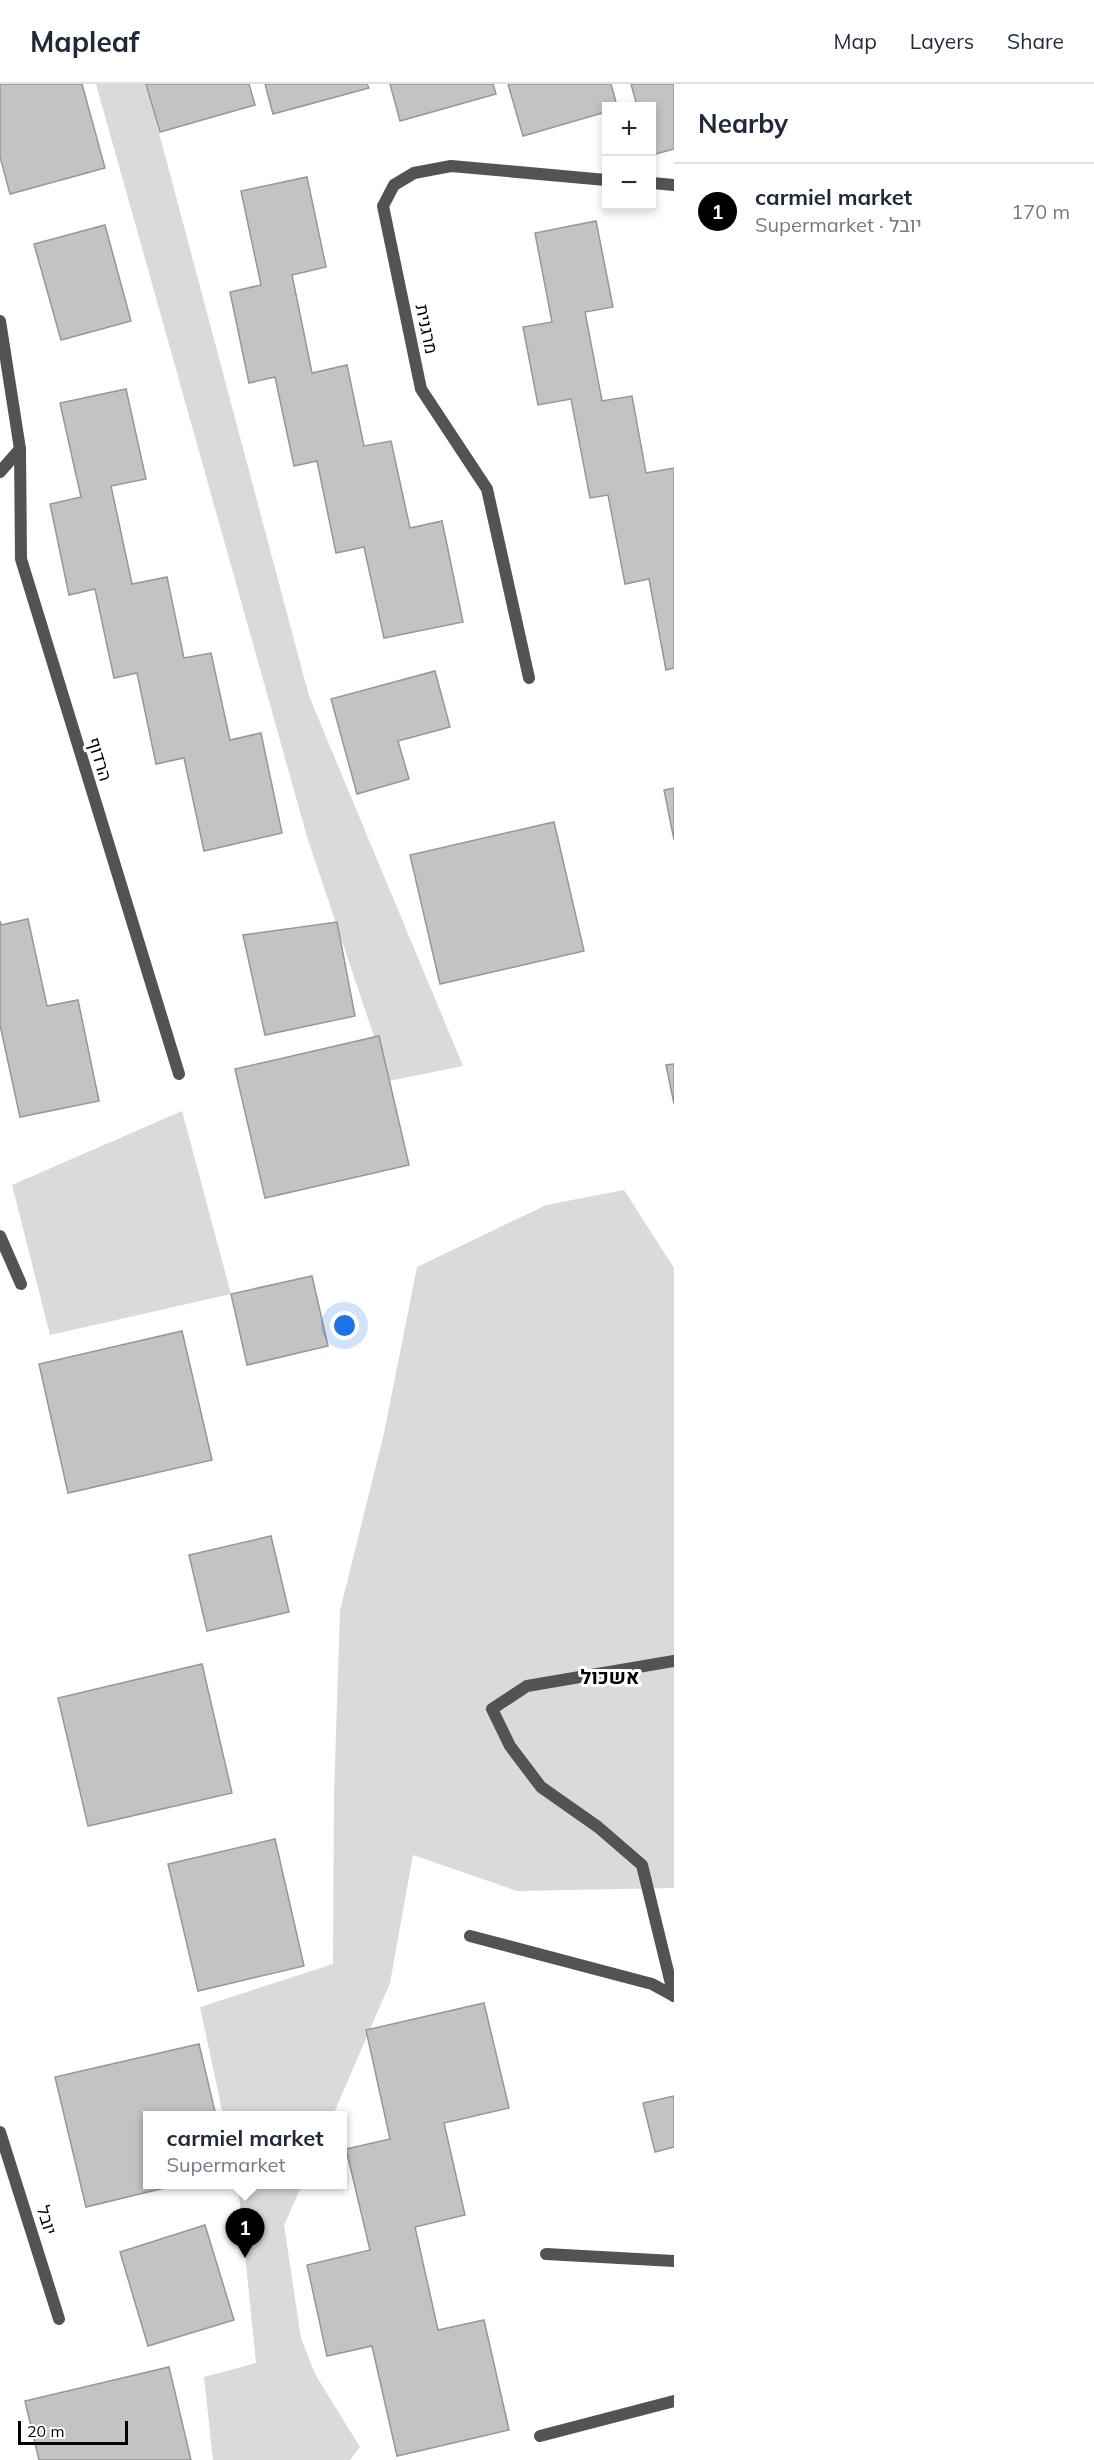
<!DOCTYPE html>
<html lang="en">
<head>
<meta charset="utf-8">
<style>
	body { margin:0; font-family:Mulish,Heebo,sans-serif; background:#f2f2f3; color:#1f2937 }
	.controls { position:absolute; right:18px; top:18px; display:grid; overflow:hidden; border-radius:0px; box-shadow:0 3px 9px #0003 }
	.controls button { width:54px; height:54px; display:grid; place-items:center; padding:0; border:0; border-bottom:2px solid #e0e1e3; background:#fff; color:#1f2937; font:30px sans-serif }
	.scale { position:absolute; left:18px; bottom:15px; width:110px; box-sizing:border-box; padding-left:6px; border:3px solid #000; border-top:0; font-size:16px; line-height:21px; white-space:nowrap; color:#000; -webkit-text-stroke:4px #fff; paint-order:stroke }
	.you { position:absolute; left:345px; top:1242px; width:21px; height:21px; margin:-15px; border:4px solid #fff; border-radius:50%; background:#1a73e8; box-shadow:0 0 0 9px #1a73e833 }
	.badge { display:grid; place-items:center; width:39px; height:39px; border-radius:50%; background:#000; color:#fff; font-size:20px; font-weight:700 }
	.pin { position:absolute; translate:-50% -50px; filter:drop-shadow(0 2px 3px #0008) }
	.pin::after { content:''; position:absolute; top:32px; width:21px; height:18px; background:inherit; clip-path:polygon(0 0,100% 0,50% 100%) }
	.popup { position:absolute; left:143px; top:2027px; width:204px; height:78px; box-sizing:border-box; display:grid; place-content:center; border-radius:0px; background:#fff; filter:drop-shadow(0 2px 4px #0005); font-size:20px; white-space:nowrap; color:#747a83 }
	.popup b { font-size:22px; color:#1f2937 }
	.popup::after { content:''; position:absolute; left:50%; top:100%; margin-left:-12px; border:12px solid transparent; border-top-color:#fff }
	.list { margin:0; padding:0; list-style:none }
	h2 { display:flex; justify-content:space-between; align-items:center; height:78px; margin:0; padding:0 24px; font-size:26px }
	h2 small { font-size:20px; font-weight:400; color:#747a83 }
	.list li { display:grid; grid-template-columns:39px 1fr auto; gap:18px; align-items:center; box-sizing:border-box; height:96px; padding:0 24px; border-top:2px solid #e0e1e3 }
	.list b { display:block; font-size:22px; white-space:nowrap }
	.list p { margin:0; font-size:20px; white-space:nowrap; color:#747a83 }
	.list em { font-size:20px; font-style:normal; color:#747a83 }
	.map { position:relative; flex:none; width:674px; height:2376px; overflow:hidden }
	header { display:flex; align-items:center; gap:36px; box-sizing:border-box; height:84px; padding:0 30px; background:#fff; border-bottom:2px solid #e0e1e3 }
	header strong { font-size:28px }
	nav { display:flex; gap:33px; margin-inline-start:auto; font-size:21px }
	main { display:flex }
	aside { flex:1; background:#fff }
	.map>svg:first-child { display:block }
	.green { fill:#dadada }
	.building { fill:#c3c3c3; stroke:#979797; stroke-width:1.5 }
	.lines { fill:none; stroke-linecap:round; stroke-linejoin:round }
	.lane { stroke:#535353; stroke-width:12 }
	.street { stroke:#535353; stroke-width:12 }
	.labels { text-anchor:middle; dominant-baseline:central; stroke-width:6; stroke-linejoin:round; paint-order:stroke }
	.street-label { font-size:18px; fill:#000; stroke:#fff }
	.neighbourhood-label { font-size:20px; font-weight:bold; fill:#000; stroke:#fff }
</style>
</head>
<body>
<header>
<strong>Mapleaf</strong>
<nav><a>Map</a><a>Layers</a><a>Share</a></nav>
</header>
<main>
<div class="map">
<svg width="674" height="2376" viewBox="0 0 674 2376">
	<rect width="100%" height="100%" fill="#fff"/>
	<g class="green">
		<path d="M 96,0 L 146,0 L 309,612 L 463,982 L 389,997 L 308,756 Z"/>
		<path d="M 182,1027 L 231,1210 L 50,1251 L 12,1101 Z"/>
		<path d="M 624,1106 L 674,1184 L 674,1804 L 517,1807 L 413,1771 L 390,1899 L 333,2031 L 223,2031 L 200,1923 L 333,1880 L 334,1711 L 340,1527 L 384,1349 L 417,1183 L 546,1121 Z"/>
		<path d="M 238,2101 L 302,2101 L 284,2141 L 301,2254 L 315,2290 L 360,2363 L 350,2376 L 213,2376 L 204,2293 L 256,2279 Z"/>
	</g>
	<g class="building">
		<path d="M 0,0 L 82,0 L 105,84 L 10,110 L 0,73 Z"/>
		<path d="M 146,0 L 249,0 L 255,21 L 160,48 Z"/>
		<path d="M 265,0 L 367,0 L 369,4 L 273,30 Z"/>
		<path d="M 390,0 L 493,0 L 496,10 L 400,37 Z"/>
		<path d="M 508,0 L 611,0 L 617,22 L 606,22 L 606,28 L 523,52 Z"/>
		<path d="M 631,0 L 674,0 L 674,65 L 652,71 L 652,22 L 637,22 Z"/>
		<path d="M 307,93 L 326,183 L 292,191 L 312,289 L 347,281 L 364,362 L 391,357 L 410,444 L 442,437 L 463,538 L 384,554 L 364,463 L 336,469 L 317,377 L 294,382 L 275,293 L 249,299 L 230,208 L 261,201 L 241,107 Z"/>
		<path d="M 596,137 L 613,223 L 585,228 L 602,317 L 632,312 L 646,389 L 674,384 L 674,584 L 666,586 L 649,495 L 625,500 L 608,411 L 590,414 L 571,315 L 538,321 L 523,243 L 552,238 L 535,149 Z"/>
		<path d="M 105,141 L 131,237 L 61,256 L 34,160 Z"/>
		<path d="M 126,305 L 146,395 L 111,402 L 132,500 L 167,493 L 184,574 L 211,569 L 230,656 L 261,649 L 282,749 L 204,767 L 184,674 L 156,680 L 137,589 L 114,594 L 95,505 L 69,511 L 50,420 L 81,413 L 60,319 Z"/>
		<path d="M 435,587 L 450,643 L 398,657 L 409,695 L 357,710 L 331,615 Z"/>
		<path d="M 674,704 L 674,756 L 664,706 Z"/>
		<path d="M 554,738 L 584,867 L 440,900 L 410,771 Z"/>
		<path d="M 28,835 L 47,922 L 78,916 L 99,1017 L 20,1033 L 0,941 L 0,837 L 1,841 Z"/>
		<path d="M 337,838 L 355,932 L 265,951 L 243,851 Z"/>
		<path d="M 379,952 L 409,1081 L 265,1114 L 235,985 Z"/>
		<path d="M 674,980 L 674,1020 L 666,981 Z"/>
		<path d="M 312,1192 L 328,1262 L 247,1281 L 231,1210 Z"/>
		<path d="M 182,1247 L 212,1376 L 68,1409 L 39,1280 Z"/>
		<path d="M 271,1452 L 289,1528 L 207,1547 L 189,1471 Z"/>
		<path d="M 202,1580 L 232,1709 L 88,1742 L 58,1614 Z"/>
		<path d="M 275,1755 L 304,1882 L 198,1907 L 168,1780 Z"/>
		<path d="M 484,1919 L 509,2024 L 444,2039 L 465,2131 L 415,2143 L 438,2246 L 484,2236 L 509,2346 L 397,2372 L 372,2262 L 327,2272 L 307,2181 L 370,2166 L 346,2065 L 390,2055 L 366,1946 Z"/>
		<path d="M 199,1960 L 216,2032 L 148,2032 L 148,2100 L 181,2100 L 86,2123 L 55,1993 Z"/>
		<path d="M 674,2012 L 674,2063 L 655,2068 L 643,2019 Z"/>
		<path d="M 205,2141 L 234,2236 L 148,2262 L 120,2168 Z"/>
		<path d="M 169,2283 L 191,2376 L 39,2376 L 25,2317 Z"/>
	</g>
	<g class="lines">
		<g class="lane">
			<path d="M 470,1852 L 652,1900 L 674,1912"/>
			<path d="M 674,1912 L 642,1781 L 598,1743 L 541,1703 L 510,1662 L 492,1625 L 527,1602 L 674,1577"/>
			<path d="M 546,2170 L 674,2177"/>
			<path d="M 540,2352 L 674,2317"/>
		</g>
		<g class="street">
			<path d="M 652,99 L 674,101"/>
			<path d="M 0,237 L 20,365 L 21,475 L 179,990"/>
			<path d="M 0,388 L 20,365"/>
			<path d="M 529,594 L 487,405 L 421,305 L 383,122 L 394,101 L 414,89 L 451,82 L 606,96"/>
			<path d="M 0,1152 L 21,1200"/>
			<path d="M 0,2048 L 59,2235"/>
		</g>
	</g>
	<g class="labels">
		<g class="street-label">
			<text transform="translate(427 245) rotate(78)">מרגנית</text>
			<text transform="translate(100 675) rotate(73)">הרדוף</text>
			<text transform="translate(47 2136) rotate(73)">יובל</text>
		</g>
		<g class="neighbourhood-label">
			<text x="610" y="1592">אשכול</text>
		</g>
	</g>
</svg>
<div class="controls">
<button>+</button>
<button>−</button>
</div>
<div class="scale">20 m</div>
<div class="you"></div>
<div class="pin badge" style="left:245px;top:2174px">1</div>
<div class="popup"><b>carmiel market</b>Supermarket</div>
</div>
<aside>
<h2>Nearby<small></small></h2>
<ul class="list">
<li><span class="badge">1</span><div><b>carmiel market</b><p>Supermarket · יובל</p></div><em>170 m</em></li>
</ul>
</aside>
</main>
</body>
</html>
